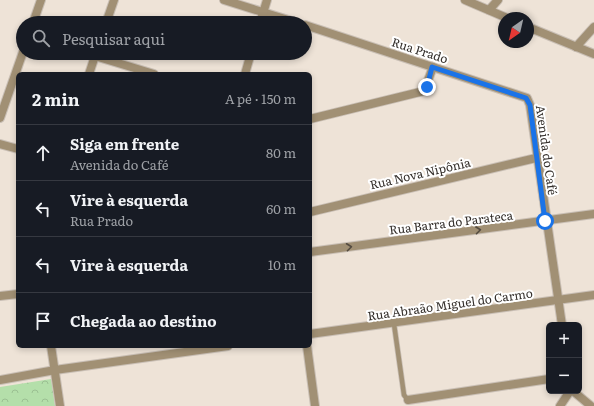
<!DOCTYPE html>
<html lang="pt">
<head>
<meta charset="utf-8">
<style>
	body { margin:0; font-family:Literata,serif; background:#242831; color:#f1f3f6 }
	.controls { position:absolute; right:12px; bottom:12px; display:grid; overflow:hidden; border-radius:6px; box-shadow:0 2px 6px #0003 }
	.controls button { width:36px; height:36px; display:grid; place-items:center; padding:0; border:0; border-bottom:1px solid #363941; background:#171b24; color:#f1f3f6; font:20px sans-serif }
	.compass { position:absolute; left:498px; top:12px; width:36px; height:36px; border-radius:50%; background:#171b24; box-shadow:0 2px 6px #0003; rotate:214deg }
	.stop { position:absolute; width:12px; height:12px; margin:-9px; border:3px solid #1a73e8; border-radius:50%; background:#fff }
	.stop.end { background:#1a73e8; border-color:#fff; box-shadow:0 1px 4px #0008 }
	.list { margin:0; padding:0; list-style:none }
	h2 { display:flex; justify-content:space-between; align-items:center; height:52px; margin:0; padding:0 16px; font-size:17px }
	h2 small { font-size:13px; font-weight:400; color:#9ea1a6 }
	.list li { display:grid; grid-template-columns:26px 1fr auto; gap:12px; align-items:center; box-sizing:border-box; height:56px; padding:0 16px; border-top:1px solid #363941 }
	.list b { display:block; font-size:15px; white-space:nowrap }
	.list p { margin:0; font-size:13px; white-space:nowrap; color:#9ea1a6 }
	.list em { font-size:13px; font-style:normal; color:#9ea1a6 }
	.icon { flex:none; width:22px; height:22px; fill:none; stroke:currentColor; stroke-width:2; stroke-linecap:round; stroke-linejoin:round }
	.map { position:relative; flex:none; width:594px; height:406px; overflow:hidden }
	.search { position:absolute; background:#171b24; box-shadow:0 2px 6px #0003; left:16px; top:16px; width:296px; height:44px; display:flex; align-items:center; gap:10px; box-sizing:border-box; padding:0 14px; border-radius:22px; color:#9ea1a6; font-size:15px }
	.panel { position:absolute; background:#171b24; box-shadow:0 2px 6px #0003; left:16px; top:72px; width:296px; height:276px; border-radius:6px }
	.map>svg:first-child { display:block }
	.park { fill:url(#park-crowns) }
	.lines { fill:none; stroke-linecap:round; stroke-linejoin:round }
	.service-casing { stroke:#c9bfb5; stroke-width:6 }
	.minor-casing { stroke:#c9bfb5; stroke-width:10 }
	.tertiary-casing { stroke:#c9bfb5; stroke-width:10 }
	.service { stroke:#a19074; stroke-width:4.5 }
	.minor { stroke:#a19074; stroke-width:8 }
	.tertiary { stroke:#a19074; stroke-width:8 }
	.oneway { stroke:#554c41 }
	.route { stroke:#1a73e8; stroke-width:5 }
	.labels { text-anchor:middle; dominant-baseline:central; stroke-width:4; stroke-linejoin:round; paint-order:stroke }
	.street-label { font-size:12px; fill:#342f2b; stroke:#fff }
</style>
</head>
<body>
<div class="map">
<svg width="594" height="406" viewBox="0 0 594 406">
	<defs>
		<pattern id="park-crowns" width="20" height="18" patternUnits="userSpaceOnUse"><rect width="20" height="18" fill="#b4dfaa"/><path d="M2 6a3 3 0 1 1 6 0M12 15a3 3 0 1 1 6 0" fill="none" stroke="#9bc092"/></pattern>
	</defs>
	<rect width="100%" height="100%" fill="#eee3d7"/>
	<path class="park" d="M 51,379 L 55,406 L 0,406 L 0,387 Z"/>
	<g class="lines">
		<g class="service-casing">
			<path id="service" d="M 394,324 L 404,395 L 408,400"/>
		</g>
		<g class="minor-casing">
			<g id="minor">
				<path d="M 224,0 L 298,23"/>
				<path d="M 489,10 L 498,0"/>
				<path d="M 33,23 L 41,0"/>
				<path d="M 106,23 L 114,0"/>
				<path d="M 260,23 L 267,0"/>
				<path d="M 305,25 L 527,98 L 530,105 L 562,325"/>
				<path d="M 576,47 L 594,27"/>
				<path d="M 95,56 L 154,74"/>
				<path d="M 89,74 L 96,53"/>
				<path d="M 245,74 L 251,53"/>
				<path d="M 0,118 L 23,52"/>
				<path d="M 310,119 L 424,91 L 433,67"/>
				<path d="M 0,144 L 18,149"/>
				<path d="M 310,212 L 536,158"/>
				<path d="M 310,252 L 594,214"/>
				<path d="M 0,296 L 18,294"/>
				<path d="M 310,334 L 594,295"/>
				<path d="M 51,346 L 60,406"/>
				<path d="M 307,346 L 315,406"/>
				<path d="M 0,380 L 55,370 L 228,346"/>
				<path d="M 573,391 L 591,406"/>
				<path d="M 408,400 L 549,379"/>
				<path d="M 560,406 L 570,391"/>
			</g>
		</g>
		<g class="tertiary-casing">
			<g id="tertiary">
				<path d="M 465,0 L 507,18"/>
				<path d="M 528,27 L 594,54"/>
			</g>
		</g>
		<use href="#service" class="service"/>
		<use href="#minor" class="minor"/>
		<use href="#tertiary" class="tertiary"/>
	</g>
	<defs><path id="oneway-chevron" d="M-2-3.5L2.5 0L-2 3.5" fill="none" stroke-width="1.6" stroke-linecap="round" stroke-linejoin="round"/></defs>
	<g class="oneway">
		<use href="#oneway-chevron" transform="translate(478 230) rotate(-7)"/>
		<use href="#oneway-chevron" transform="translate(349 247) rotate(-7)"/>
	</g>
	<g class="lines">
		<path class="route" d="M 427,87 L 432,67 L 526,98 L 530,105 L 545,221"/>
	</g>
	<g class="labels">
		<g class="street-label">
			<text transform="translate(420 50) rotate(18)">Rua Prado</text>
			<text transform="translate(547 150) rotate(82)">Avenida do Café</text>
			<text transform="translate(420 173) rotate(-13)">Rua Nova Nipônia</text>
			<text transform="translate(451 222) rotate(-7)">Rua Barra do Parateca</text>
			<text transform="translate(450 304) rotate(-8)">Rua Abraão Miguel do Carmo</text>
		</g>
	</g>
</svg>
<div class="controls">
<button>+</button>
<button>−</button>
</div>
<svg class="compass" viewBox="-18 -18 36 36"><path d="M0-13l5 13h-10z" fill="#e53935"/><path d="M0 13l5-13h-10z" fill="#9ea1a6"/></svg>
<div class="stop" style="left:545px;top:221px"></div>
<div class="stop end" style="left:427px;top:87px"></div>
<div class="search"><svg class="icon" aria-label="search" viewBox="0 0 24 24"><circle cx="10" cy="10" r="6"/><path d="M15 15l6 6"/></svg>Pesquisar aqui</div>
<section class="panel">
<h2>2 min<small>A pé · 150 m</small></h2>
<ul class="list">
<li><svg class="icon" aria-label="ahead" viewBox="0 0 24 24"><path d="M12 20V5M6 11l6-6 6 6"/></svg><div><b>Siga em frente</b><p>Avenida do Café</p></div><em>80 m</em></li>
<li><svg class="icon" aria-label="left" viewBox="0 0 24 24"><path d="M17 20v-9H6M10 6l-5 5 5 5"/></svg><div><b>Vire à esquerda</b><p>Rua Prado</p></div><em>60 m</em></li>
<li><svg class="icon" aria-label="left" viewBox="0 0 24 24"><path d="M17 20v-9H6M10 6l-5 5 5 5"/></svg><div><b>Vire à esquerda</b></div><em>10 m</em></li>
<li><svg class="icon" aria-label="arrive" viewBox="0 0 24 24"><path d="M6 21V4h12l-3 4 3 4H6"/></svg><div><b>Chegada ao destino</b></div></li>
</ul>
</section>
</div>
</body>
</html>
